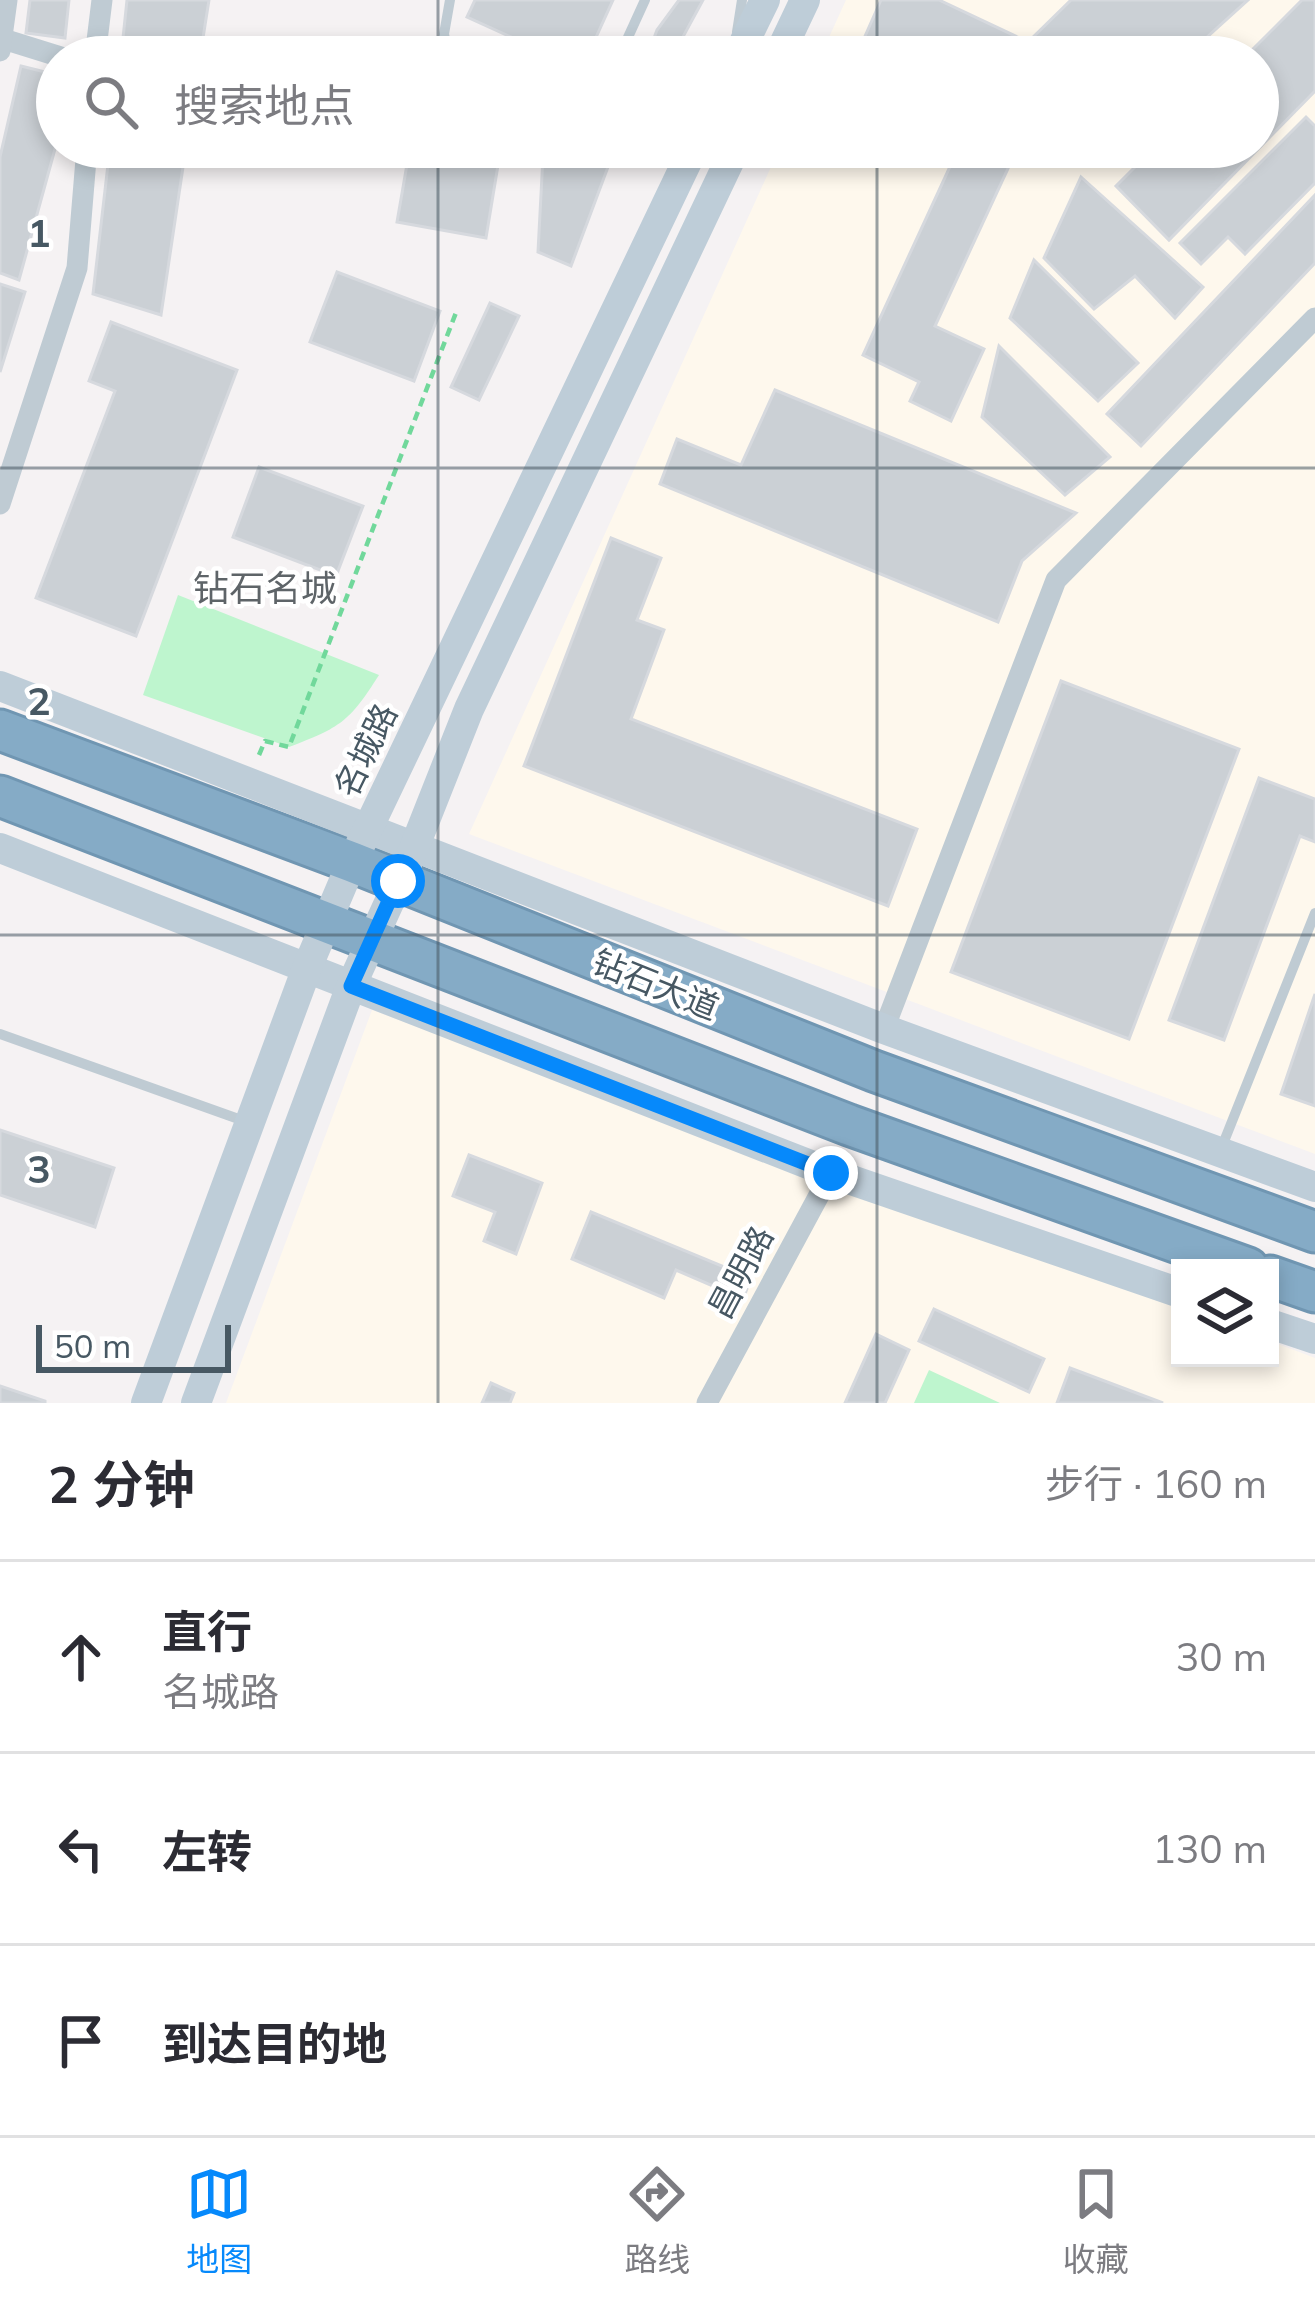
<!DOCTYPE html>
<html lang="zh">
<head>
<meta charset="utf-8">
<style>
	body { margin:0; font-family:Mulish,"Noto Sans SC",sans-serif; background:#f7f7f7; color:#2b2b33 }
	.controls { position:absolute; right:36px; bottom:36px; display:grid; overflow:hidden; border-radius:0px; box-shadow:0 6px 18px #0003 }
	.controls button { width:108px; height:108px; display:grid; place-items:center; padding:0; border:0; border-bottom:3px solid #e1e1e2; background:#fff; color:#2b2b33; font:60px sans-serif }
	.scale { position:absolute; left:36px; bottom:30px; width:195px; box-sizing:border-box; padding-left:12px; border:6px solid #475863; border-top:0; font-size:33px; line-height:42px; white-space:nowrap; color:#475863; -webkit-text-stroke:9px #fff; paint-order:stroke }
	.stop { position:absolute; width:36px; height:36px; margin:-27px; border:9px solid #0689fb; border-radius:50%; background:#fff }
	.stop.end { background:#0689fb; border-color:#fff; box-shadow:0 3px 12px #0008 }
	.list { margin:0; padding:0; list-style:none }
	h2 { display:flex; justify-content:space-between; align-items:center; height:156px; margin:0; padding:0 48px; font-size:51px }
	h2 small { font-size:39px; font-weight:400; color:#7c7c81 }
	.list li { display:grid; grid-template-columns:78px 1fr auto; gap:36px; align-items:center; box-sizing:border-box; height:192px; padding:0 48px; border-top:3px solid #e1e1e2 }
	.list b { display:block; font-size:45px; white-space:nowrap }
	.list p { margin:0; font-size:39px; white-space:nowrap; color:#7c7c81 }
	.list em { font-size:39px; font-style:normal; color:#7c7c81 }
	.icon { flex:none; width:66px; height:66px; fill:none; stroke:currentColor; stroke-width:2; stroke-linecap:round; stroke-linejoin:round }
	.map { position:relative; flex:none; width:1315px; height:1403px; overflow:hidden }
	.search { position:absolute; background:#fff; box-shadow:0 6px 18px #0003; left:36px; right:36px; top:36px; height:132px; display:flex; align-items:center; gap:30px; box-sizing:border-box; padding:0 42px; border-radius:66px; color:#7c7c81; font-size:45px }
	.sheet { height:732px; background:#fff }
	nav { display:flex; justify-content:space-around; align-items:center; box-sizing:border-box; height:168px; border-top:3px solid #e1e1e2; background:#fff; font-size:33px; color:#7c7c81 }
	nav a { display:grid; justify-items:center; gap:6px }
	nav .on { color:#0689fb }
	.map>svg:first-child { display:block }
	.commercial { fill:#fef8ed }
	.green { fill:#bef5ce }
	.building { fill:#cbd0d5; stroke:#d6d9de; stroke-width:3 }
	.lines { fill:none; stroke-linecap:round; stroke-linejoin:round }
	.highway-casing { stroke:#7096b2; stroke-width:45 }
	.path { stroke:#71d89b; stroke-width:4.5; stroke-dasharray:9 6; stroke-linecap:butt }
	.lane { stroke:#bfcbd3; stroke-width:10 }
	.street { stroke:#bfcbd3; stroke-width:21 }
	.secondary { stroke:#becdd8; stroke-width:30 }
	.highway { stroke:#85abc6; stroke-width:39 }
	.route { stroke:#0689fb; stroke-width:15 }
	.grid { fill:none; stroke:#475863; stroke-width:3; stroke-opacity:0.55 }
	.labels { text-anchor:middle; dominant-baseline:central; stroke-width:9; stroke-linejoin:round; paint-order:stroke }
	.street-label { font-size:33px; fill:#475863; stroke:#fff }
	.neighbourhood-label { font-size:36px; fill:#5e6468; stroke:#fff }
	.grid-label { font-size:39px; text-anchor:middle; font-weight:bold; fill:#475863; stroke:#fff; stroke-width:9; stroke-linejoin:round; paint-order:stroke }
</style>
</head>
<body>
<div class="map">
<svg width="1315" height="1403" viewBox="0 0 1315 1403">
	<rect width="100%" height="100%" fill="#f5f2f3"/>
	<g class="commercial">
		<path d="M 846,0 L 1315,0 L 1315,1154 L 469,834 L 780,147 L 1258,147 L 1258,57 L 820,57 Z"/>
		<path d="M 372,1010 L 1180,1308 L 1180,1358 L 1270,1358 L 1270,1341 L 1315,1358 L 1315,1403 L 226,1403 Z"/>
	</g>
	<g class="green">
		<path d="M 178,595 L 379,675 C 349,722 341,727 289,747 L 143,695 Z"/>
		<path d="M 929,1370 L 1000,1403 L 914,1403 Z"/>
	</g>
	<g class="building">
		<path d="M 30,0 L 69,0 L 65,38 L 26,33 Z"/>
		<path d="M 127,0 L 209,0 L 200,57 L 121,57 Z"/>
		<path d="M 475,0 L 613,0 L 587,57 L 555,57 L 467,17 Z"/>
		<path d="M 679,0 L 703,0 L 672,57 L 647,57 L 657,30 Z"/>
		<path d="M 881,0 L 939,0 L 1028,42 L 1071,0 L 1248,0 L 1185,57 L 887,57 L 862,43 Z"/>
		<path d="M 1302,0 L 1315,0 L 1315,91 L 1169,240 L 1116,186 L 1155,147 L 1258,147 L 1258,57 L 1245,57 Z"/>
		<path d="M 21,66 L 57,75 L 57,122 L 55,149 L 19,280 L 0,273 L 0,157 Z"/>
		<path d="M 1306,117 L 1315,126 L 1315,183 L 1245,254 L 1228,237 L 1201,264 L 1180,243 Z"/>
		<path d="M 110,147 L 186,147 L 161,315 L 93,294 Z"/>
		<path d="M 410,147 L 501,147 L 486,238 L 397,222 Z"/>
		<path d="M 959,147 L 1018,147 L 935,326 L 984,349 L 951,421 L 910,401 L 919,382 L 863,355 Z"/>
		<path d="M 1050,147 L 1087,147 L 1073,160 Z"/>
		<path d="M 543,156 L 611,159 L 571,266 L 538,252 Z"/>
		<path d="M 1081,177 L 1203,287 L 1175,318 L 1135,276 L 1094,309 L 1044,258 Z"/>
		<path d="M 1315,195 L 1315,263 L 1141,446 L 1107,414 Z"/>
		<path d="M 1034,260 L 1138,363 L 1098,401 L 1010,318 Z"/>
		<path d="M 337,272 L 440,311 L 414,381 L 310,342 Z"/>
		<path d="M 0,284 L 25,292 L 0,372 Z"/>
		<path d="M 490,303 L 519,316 L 479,400 L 451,387 Z"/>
		<path d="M 111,322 L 237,370 L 136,636 L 36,598 L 115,391 L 89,381 Z"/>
		<path d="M 999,346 L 1110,457 L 1065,495 L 982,417 Z"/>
		<path d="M 775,390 L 1076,513 L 1022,561 L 998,622 L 660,484 L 677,439 L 741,465 Z"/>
		<path d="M 259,467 L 363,506 L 336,576 L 233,537 Z"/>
		<path d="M 611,538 L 661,558 L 637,620 L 664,630 L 631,719 L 917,829 L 888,906 L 524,766 Z"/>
		<path d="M 1061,681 L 1239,749 L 1129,1039 L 951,972 Z"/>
		<path d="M 1259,778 L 1315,799 L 1315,842 L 1300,836 L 1224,1040 L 1169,1020 Z"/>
		<path d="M 1315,994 L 1315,1106 L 1281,1094 Z"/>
		<path d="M 0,1130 L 114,1168 L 95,1227 L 0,1195 Z"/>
		<path d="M 469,1155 L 542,1183 L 516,1254 L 484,1241 L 495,1212 L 453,1196 Z"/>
		<path d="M 591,1212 L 751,1278 L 743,1299 L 676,1270 L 664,1298 L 572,1259 Z"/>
		<path d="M 934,1309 L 1044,1359 L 1029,1392 L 919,1341 Z"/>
		<path d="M 876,1334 L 909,1350 L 885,1403 L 845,1403 Z"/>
		<path d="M 1070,1368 L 1163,1403 L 1057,1403 Z"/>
		<path d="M 491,1383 L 514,1393 L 510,1403 L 482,1403 Z"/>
		<path d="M 0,1386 L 45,1401 L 45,1403 L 0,1403 Z"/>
	</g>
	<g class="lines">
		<g class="highway-casing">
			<g id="highway">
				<path d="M 0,730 L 352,862 L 874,1071 L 1315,1232"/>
				<path d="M 0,796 L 849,1125 L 1248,1268"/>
				<path d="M 1270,1276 L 1315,1292"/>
			</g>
		</g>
		<path class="path" d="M 259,755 L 265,741 L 289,747 L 457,310"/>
		<g class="lane">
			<path d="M 737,32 L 742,0"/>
			<path d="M 449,57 L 444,34 L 450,0"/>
			<path d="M 619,57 L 645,0"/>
			<path d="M 0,1034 L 247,1122"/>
			<path d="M 1221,1149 L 1315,913"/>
		</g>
		<g class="street">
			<path d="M 0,38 L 61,57"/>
			<path d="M 0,51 L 7,0"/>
			<path d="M 95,57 L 102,0"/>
			<path d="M 0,504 L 77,268 L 87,147"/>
			<path d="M 884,1029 L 1056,580 L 1315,318"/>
			<path d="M 707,1403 L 831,1173"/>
		</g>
		<g class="secondary">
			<path d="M 737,57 L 765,0"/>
			<path d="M 778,57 L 805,0"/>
			<path d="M 0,686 L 884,1029 L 1315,1187"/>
			<path d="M 0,848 L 831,1173 L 1180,1293"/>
			<path d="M 1270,1324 L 1315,1339"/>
			<path d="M 146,1403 L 307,968 L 352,862 L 694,147"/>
			<path d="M 196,1403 L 351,986 L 414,848 L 469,709 L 736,147"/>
		</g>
		<use href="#highway" class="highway"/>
	</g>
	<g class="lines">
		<path class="route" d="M 398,881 L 351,986 L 831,1173"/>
	</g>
	<path class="grid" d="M 438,0 L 438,57M 877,0 L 877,57M 438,147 L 438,1403M 877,147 L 877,1403M 0,468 L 1315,468M 0,935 L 1315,935"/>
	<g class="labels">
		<g class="street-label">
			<text transform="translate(365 750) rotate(-64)">名城路</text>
			<text transform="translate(656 984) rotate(22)">钻石大道</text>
			<text transform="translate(740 1272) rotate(-62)">昌明路</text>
		</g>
		<g class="neighbourhood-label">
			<text x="265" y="587">钻石名城</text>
		</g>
	</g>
	<g class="grid-label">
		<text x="39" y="247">1</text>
		<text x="39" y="715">2</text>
		<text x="39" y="1183">3</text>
	</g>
</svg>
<div class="controls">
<button><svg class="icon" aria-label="layers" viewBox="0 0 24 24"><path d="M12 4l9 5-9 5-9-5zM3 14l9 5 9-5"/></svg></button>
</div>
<div class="scale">50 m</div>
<div class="stop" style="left:398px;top:881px"></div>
<div class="stop end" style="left:831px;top:1173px"></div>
<div class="search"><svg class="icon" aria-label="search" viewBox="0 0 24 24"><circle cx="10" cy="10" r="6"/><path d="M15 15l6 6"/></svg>搜索地点</div>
</div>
<section class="sheet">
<h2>2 分钟<small>步行 · 160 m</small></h2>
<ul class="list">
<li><svg class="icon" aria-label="ahead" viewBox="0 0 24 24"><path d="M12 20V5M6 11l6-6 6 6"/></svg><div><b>直行</b><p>名城路</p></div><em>30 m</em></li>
<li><svg class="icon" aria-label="left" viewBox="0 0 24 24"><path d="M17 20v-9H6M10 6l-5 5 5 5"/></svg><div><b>左转</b></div><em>130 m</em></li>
<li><svg class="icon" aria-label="arrive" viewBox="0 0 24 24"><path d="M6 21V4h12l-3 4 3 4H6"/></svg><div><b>到达目的地</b></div></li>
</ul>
</section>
<nav>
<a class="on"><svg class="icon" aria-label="map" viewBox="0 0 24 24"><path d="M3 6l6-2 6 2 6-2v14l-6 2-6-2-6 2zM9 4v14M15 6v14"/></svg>地图</a>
<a><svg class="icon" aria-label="directions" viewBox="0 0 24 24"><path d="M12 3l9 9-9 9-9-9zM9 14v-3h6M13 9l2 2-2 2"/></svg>路线</a>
<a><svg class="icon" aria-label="saved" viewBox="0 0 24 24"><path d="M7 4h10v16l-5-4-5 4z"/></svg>收藏</a>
</nav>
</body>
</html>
